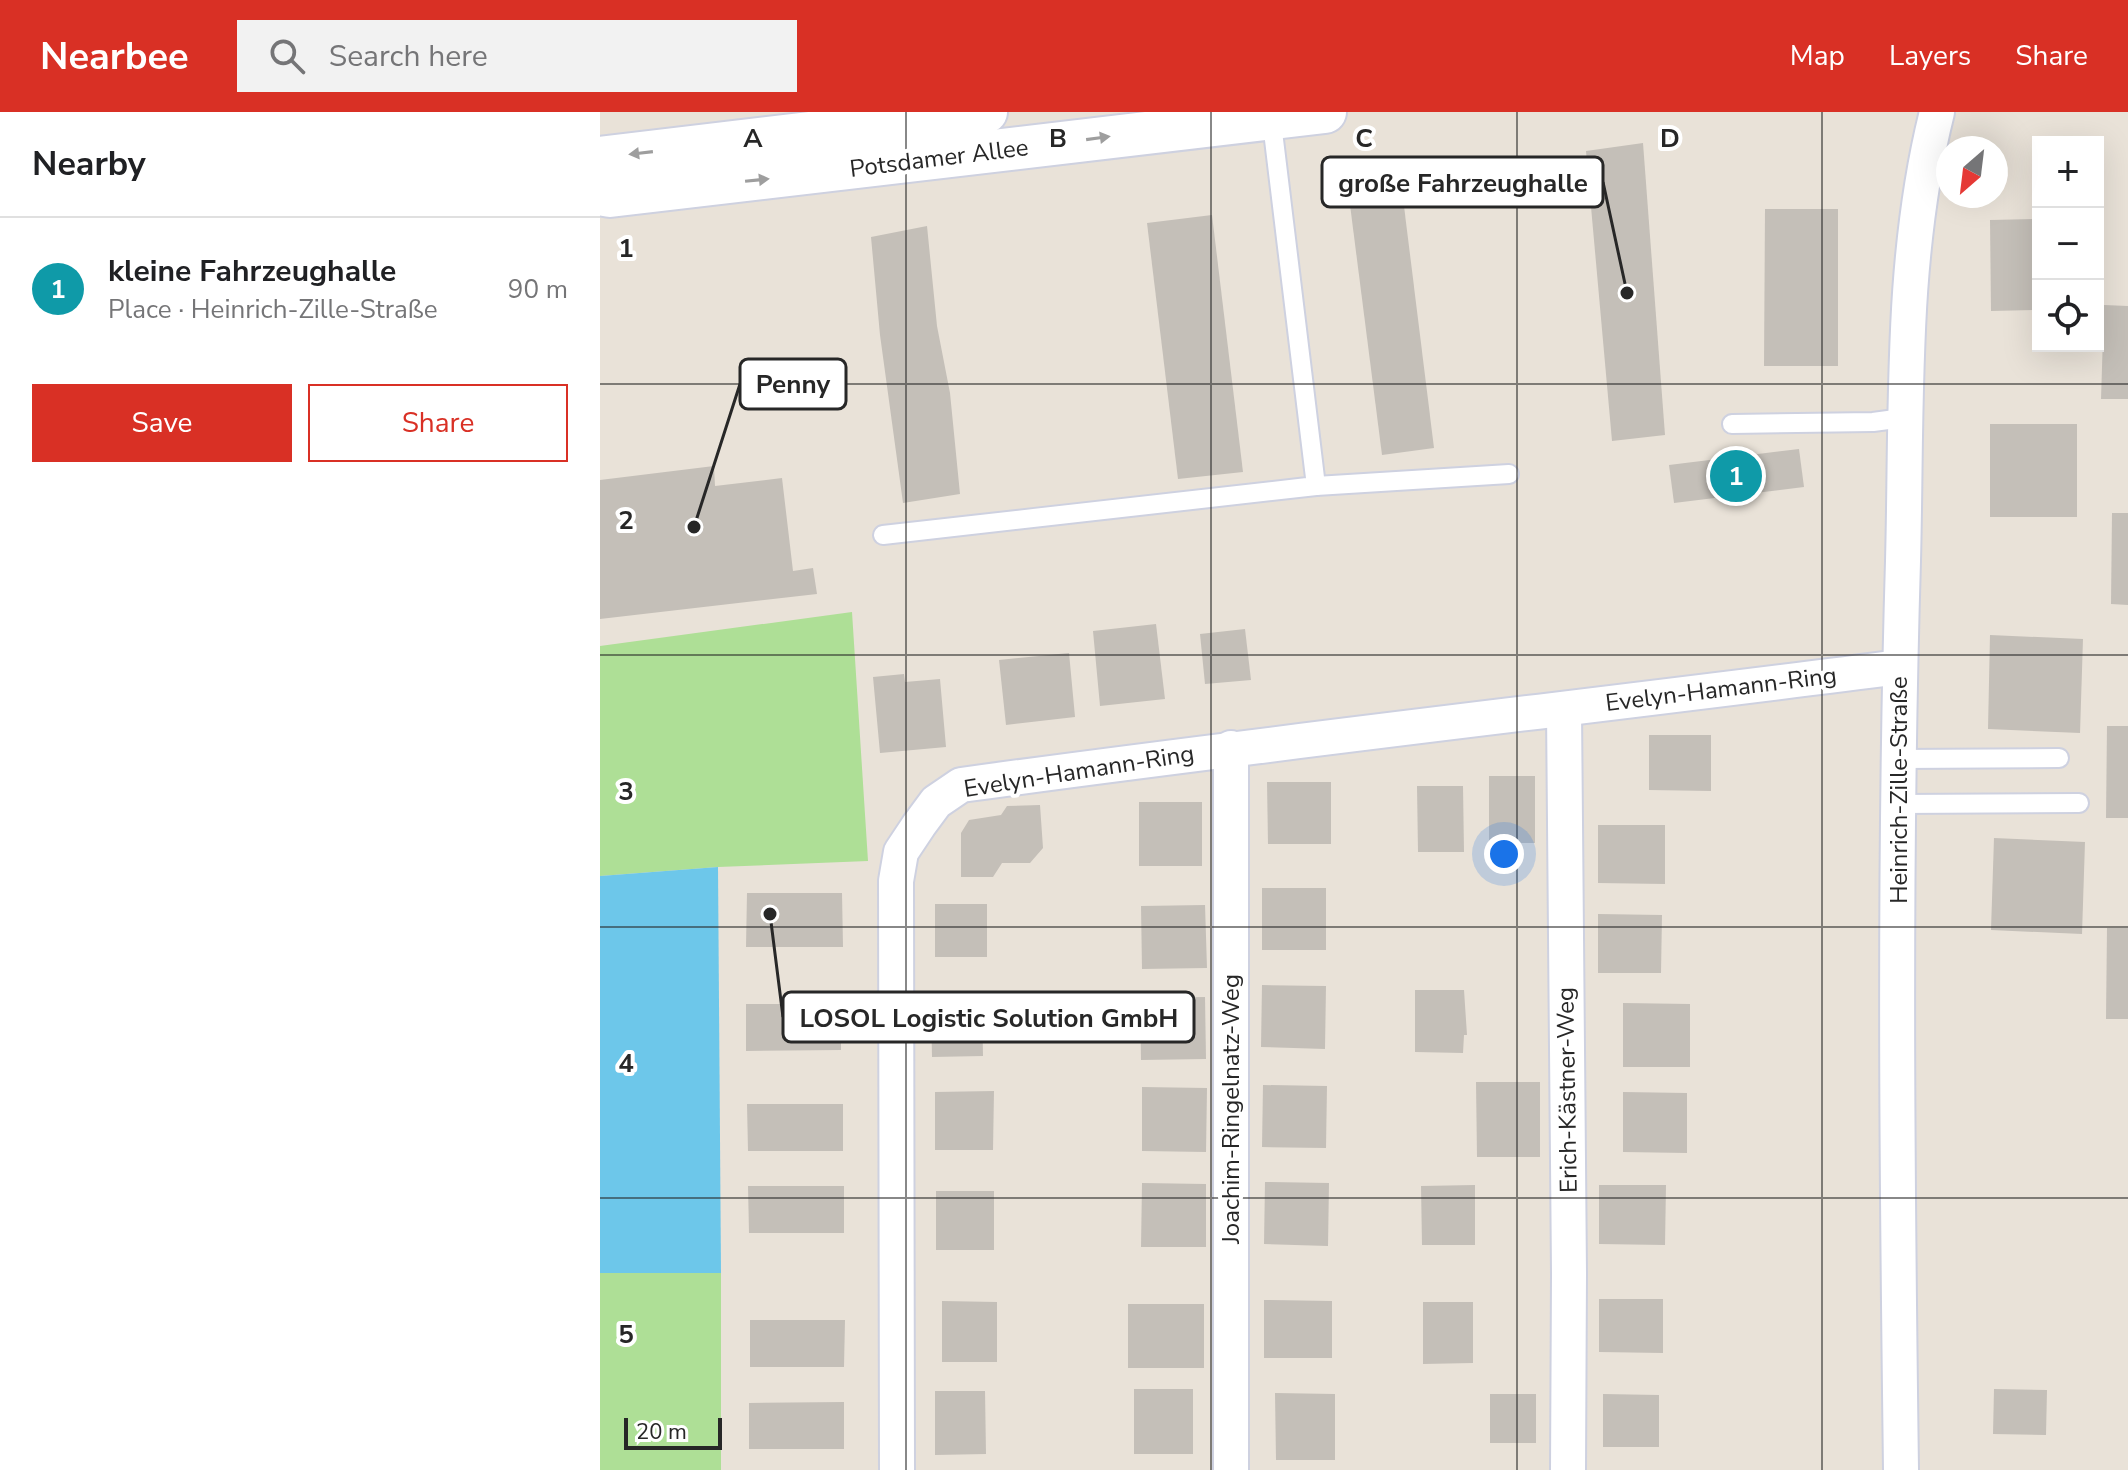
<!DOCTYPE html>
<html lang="en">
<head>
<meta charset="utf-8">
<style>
	body { margin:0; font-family:"Nunito Sans",sans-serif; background:#f2f2f2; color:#202124 }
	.controls { position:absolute; right:24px; top:24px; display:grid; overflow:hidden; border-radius:0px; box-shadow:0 8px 32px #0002 }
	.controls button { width:72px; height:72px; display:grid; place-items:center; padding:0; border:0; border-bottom:2px solid #e0e0e0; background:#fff; color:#202124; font:40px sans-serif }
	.compass { position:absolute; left:1336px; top:24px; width:72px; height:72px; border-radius:50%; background:#fff; box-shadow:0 8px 32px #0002; rotate:208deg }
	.scale { position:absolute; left:24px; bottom:20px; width:98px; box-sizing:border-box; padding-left:8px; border:4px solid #272727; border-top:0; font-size:22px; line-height:28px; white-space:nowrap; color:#272727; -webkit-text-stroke:6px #fff; paint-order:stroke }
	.you { position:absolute; left:904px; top:742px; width:28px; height:28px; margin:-20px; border:6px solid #fff; border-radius:50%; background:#1a73e8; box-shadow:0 0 0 12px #1a73e833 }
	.badge { display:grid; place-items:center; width:52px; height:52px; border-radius:50%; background:#d93025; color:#fff; font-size:26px; font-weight:700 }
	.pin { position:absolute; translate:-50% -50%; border:4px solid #fff; box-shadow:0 2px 8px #0006 }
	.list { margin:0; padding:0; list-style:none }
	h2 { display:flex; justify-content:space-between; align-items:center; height:104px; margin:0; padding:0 32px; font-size:34px }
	h2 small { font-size:26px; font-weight:400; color:#757577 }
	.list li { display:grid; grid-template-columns:52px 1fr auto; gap:24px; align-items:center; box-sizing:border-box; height:144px; padding:0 32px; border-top:2px solid #e0e0e0 }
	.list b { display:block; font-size:30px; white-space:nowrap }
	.list p { margin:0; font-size:26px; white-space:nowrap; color:#757577 }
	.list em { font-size:26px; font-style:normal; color:#757577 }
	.actions { display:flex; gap:16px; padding:24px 32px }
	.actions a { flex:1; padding:18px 0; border:2px solid #d93025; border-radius:0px; text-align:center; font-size:28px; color:#d93025 }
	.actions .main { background:#d93025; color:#fff }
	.icon { flex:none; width:44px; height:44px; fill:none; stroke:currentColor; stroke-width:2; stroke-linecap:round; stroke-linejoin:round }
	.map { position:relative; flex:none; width:1528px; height:1358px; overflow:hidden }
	header { display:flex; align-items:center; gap:48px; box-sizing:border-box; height:112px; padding:0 40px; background:#d93025; color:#fff }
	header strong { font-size:38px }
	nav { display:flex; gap:44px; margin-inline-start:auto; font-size:28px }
	.search { width:560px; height:72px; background:#f2f2f2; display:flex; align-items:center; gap:20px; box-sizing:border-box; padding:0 28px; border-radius:0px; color:#757577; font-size:30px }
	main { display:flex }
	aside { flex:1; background:#fff }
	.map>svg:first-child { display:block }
	.green { fill:#aedf96 }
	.water { fill:#6dc7ea }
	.building { fill:#c4bfb8 }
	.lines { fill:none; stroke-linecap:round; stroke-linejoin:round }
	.service-casing { stroke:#ced1e0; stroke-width:22 }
	.minor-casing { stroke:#ced1e0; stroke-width:38 }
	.tertiary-casing { stroke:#ced1e0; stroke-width:46 }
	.service { stroke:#fff; stroke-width:18 }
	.minor { stroke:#fff; stroke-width:34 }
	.tertiary { stroke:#fff; stroke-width:42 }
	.oneway { fill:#9e9e9e }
	.grid { fill:none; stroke:#272727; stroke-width:2; stroke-opacity:0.55 }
	.labels { text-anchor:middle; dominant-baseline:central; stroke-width:8; stroke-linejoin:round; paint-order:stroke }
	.street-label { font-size:24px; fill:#272727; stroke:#fff }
	.grid-label { font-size:26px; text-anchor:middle; font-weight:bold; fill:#272727; stroke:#fff; stroke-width:8; stroke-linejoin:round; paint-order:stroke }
	.leader { fill:none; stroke:#272727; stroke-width:3 }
	.callout-dot { fill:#272727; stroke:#fff; stroke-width:3 }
	.callout { fill:#fff; stroke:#272727; stroke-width:3 }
	.callout-label { font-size:26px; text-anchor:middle; font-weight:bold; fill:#272727 }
</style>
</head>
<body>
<header>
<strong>Nearbee</strong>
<div class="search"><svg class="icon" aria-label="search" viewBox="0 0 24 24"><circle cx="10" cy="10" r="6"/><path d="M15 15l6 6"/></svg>Search here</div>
<nav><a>Map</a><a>Layers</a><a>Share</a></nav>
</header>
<main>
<aside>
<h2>Nearby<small></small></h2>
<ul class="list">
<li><span class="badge" style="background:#0f9aa8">1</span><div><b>kleine Fahrzeughalle</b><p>Place · Heinrich-Zille-Straße</p></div><em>90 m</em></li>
</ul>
<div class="actions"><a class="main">Save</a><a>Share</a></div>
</aside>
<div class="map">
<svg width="1528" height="1358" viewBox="0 0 1528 1358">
	<rect width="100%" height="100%" fill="#e9e2d8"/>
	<g class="green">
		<path d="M 252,500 L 268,749 L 118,755 L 0,764 L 0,534 Z"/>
		<rect x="0" y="1161" width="121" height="197"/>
	</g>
	<path class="water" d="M 118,755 L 121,1161 L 0,1161 L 0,764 Z"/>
	<g class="building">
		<path d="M 1043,31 L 1065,323 L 1012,329 L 986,39 Z"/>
		<path d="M 802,78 L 834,336 L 782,343 L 749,85 Z"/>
		<path d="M 1165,97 L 1238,97 L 1238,254 L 1164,254 Z"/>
		<path d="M 612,103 L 643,360 L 578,367 L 547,111 Z"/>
		<path d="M 1438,107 L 1438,198 L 1391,199 L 1390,108 Z"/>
		<path d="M 327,114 L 337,214 L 350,281 L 360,382 L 303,391 L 280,223 L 271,125 Z"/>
		<path d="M 1504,193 L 1528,194 L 1528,287 L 1501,287 Z"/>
		<rect x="1390" y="312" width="87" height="93"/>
		<path d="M 1199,337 L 1204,375 L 1074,391 L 1069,353 Z"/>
		<path d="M 114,354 L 115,374 L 182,366 L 193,459 L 213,456 L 217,482 L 0,507 L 0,368 Z"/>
		<path d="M 1512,401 L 1528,401 L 1528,493 L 1511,492 Z"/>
		<path d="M 556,512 L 565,587 L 500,594 L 493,519 Z"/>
		<path d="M 645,517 L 651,568 L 605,572 L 600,522 Z"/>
		<path d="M 1390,523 L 1483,527 L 1480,621 L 1388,617 Z"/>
		<path d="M 469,541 L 475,605 L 406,613 L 399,548 Z"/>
		<path d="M 304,562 L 305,570 L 340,567 L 346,635 L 280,641 L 273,565 Z"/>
		<path d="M 1507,614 L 1528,614 L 1528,706 L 1506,706 Z"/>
		<path d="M 1049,623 L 1111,623 L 1111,679 L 1049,678 Z"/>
		<rect x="889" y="664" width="46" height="67"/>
		<path d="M 667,670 L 731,670 L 731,732 L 668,732 Z"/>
		<path d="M 817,674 L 863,674 L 864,740 L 818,740 Z"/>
		<rect x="539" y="690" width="63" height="64"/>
		<path d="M 440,693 L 443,736 L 430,751 L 402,751 L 393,765 L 361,765 L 361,721 L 369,708 L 401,703 L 407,694 Z"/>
		<path d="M 998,713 L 1065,713 L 1065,772 L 998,771 Z"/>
		<path d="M 1394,726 L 1485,730 L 1482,822 L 1391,818 Z"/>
		<rect x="662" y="776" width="64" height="62"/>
		<path d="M 147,781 L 242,781 L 243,835 L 146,835 Z"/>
		<rect x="335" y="792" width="52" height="53"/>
		<path d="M 605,793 L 607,856 L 542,857 L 541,794 Z"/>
		<path d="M 998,802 L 1062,803 L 1061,861 L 998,861 Z"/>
		<path d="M 1507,816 L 1528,816 L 1528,907 L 1506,907 Z"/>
		<path d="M 662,873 L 726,874 L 725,937 L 661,935 Z"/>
		<path d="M 815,878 L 864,878 L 867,923 L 864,923 L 863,941 L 815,940 Z"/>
		<path d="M 605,885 L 606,947 L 541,948 L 540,886 Z"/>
		<path d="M 382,889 L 383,944 L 332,945 L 331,890 Z"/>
		<path d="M 1023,891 L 1090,892 L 1090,955 L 1023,955 Z"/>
		<path d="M 146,892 L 241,892 L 241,938 L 146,939 Z"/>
		<path d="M 876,970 L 940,970 L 940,1045 L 877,1045 Z"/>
		<path d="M 663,973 L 727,974 L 726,1036 L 662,1035 Z"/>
		<path d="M 542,975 L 607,976 L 606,1040 L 542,1039 Z"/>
		<path d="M 394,979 L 393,1038 L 335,1038 L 335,980 Z"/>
		<path d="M 1023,980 L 1087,981 L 1087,1041 L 1023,1040 Z"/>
		<path d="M 147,992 L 243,992 L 243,1039 L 148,1039 Z"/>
		<path d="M 665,1070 L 729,1071 L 728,1134 L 664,1132 Z"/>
		<path d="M 542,1071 L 606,1072 L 606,1135 L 541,1135 Z"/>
		<path d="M 875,1073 L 875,1133 L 822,1133 L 821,1074 Z"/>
		<path d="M 999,1073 L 1066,1073 L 1065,1133 L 999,1132 Z"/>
		<path d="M 148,1074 L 244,1074 L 244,1121 L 149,1121 Z"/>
		<rect x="336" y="1079" width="58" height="59"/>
		<path d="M 999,1187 L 1063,1187 L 1063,1241 L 999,1240 Z"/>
		<path d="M 664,1188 L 732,1189 L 732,1246 L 664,1246 Z"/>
		<path d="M 342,1189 L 397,1190 L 397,1250 L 342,1250 Z"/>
		<path d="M 823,1190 L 873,1190 L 873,1251 L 823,1252 Z"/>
		<rect x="528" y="1192" width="76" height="64"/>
		<path d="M 150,1208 L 245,1208 L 244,1255 L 150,1255 Z"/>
		<rect x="534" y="1277" width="59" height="65"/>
		<path d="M 1394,1277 L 1447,1278 L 1446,1323 L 1393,1322 Z"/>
		<path d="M 335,1279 L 385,1279 L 386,1342 L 335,1343 Z"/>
		<path d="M 675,1281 L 735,1282 L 735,1348 L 676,1348 Z"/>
		<rect x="890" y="1282" width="46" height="49"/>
		<path d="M 1003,1282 L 1059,1283 L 1059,1335 L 1003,1335 Z"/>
		<path d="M 244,1290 L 244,1337 L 149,1337 L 149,1291 Z"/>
	</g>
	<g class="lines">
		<g class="service-casing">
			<g id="service">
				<path d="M 1132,312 L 1273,310 L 1303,306"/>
				<path d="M 716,374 L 909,362"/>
				<path d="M 283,423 L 716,374 L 671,3"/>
				<path d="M 1299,647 L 1459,646"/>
				<path d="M 1299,692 L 1479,691"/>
			</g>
		</g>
		<g class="minor-casing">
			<g id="minor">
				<path d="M 964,598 L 969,1162 L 968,1358"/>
				<path d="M 631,636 L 631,1358"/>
				<path d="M 297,1358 L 296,769 L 301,740 L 319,713 L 336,690 L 361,673 C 673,630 987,595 1300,555"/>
				<path d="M 1301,1358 C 1297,1055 1294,751 1303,449 C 1307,298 1300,147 1337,0"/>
			</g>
		</g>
		<g class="tertiary-casing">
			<g id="tertiary">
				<path d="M 0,46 L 386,0"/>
				<path d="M 0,82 L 10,84 L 725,0"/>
			</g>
		</g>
		<use href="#service" class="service"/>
		<use href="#minor" class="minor"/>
		<use href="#tertiary" class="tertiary"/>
	</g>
	<defs><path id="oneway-solid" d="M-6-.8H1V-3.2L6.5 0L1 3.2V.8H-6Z" transform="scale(2)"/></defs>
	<g class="oneway">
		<use href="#oneway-solid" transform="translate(498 26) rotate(-8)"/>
		<use href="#oneway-solid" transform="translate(41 41) rotate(173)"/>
		<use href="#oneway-solid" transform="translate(157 68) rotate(-6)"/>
	</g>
	<path class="grid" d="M 306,0 L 306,1358M 611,0 L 611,1358M 917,0 L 917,1358M 1222,0 L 1222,1358M 0,272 L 1528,272M 0,543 L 1528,543M 0,815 L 1528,815M 0,1086 L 1528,1086"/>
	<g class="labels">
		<g class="street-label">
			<text transform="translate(339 46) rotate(-7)">Potsdamer Allee</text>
			<text transform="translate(1121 577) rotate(-7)">Evelyn-Hamann-Ring</text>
			<text transform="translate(479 659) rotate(-9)">Evelyn-Hamann-Ring</text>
			<text transform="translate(1299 678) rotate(-90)">Heinrich-Zille-Straße</text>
			<text transform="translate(967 978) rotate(-91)">Erich-Kästner-Weg</text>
			<text transform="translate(631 997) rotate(-90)">Joachim-Ringelnatz-Weg</text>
		</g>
	</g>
	<g class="grid-label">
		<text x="153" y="35">A</text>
		<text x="458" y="35">B</text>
		<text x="764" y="35">C</text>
		<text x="1070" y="35">D</text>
		<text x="26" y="145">1</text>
		<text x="26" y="417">2</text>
		<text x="26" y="688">3</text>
		<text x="26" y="960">4</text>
		<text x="26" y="1231">5</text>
	</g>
	<path class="leader" d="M1027 181L1003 70M94 415L140 272M170 802L183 905"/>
	<g class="callout-dot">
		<circle cx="1027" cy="181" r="8"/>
		<circle cx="94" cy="415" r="8"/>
		<circle cx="170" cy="802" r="8"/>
	</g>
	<g class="callout">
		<rect x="722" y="45" width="281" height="50" rx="8"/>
		<rect x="140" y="247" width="106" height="50" rx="8"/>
		<rect x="183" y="880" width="411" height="50" rx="8"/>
	</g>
	<g class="callout-label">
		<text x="863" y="80">große Fahrzeughalle</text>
		<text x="193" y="281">Penny</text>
		<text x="389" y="915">LOSOL Logistic Solution GmbH</text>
	</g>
</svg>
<div class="controls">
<button>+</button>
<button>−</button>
<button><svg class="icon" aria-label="locate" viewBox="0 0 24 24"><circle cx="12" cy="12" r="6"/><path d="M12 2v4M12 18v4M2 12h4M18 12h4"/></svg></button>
</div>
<svg class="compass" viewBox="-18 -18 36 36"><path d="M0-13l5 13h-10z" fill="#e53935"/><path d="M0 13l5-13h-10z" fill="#757577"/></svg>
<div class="scale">20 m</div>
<div class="you"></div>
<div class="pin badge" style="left:1136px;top:364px;background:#0f9aa8">1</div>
</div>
</main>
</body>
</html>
